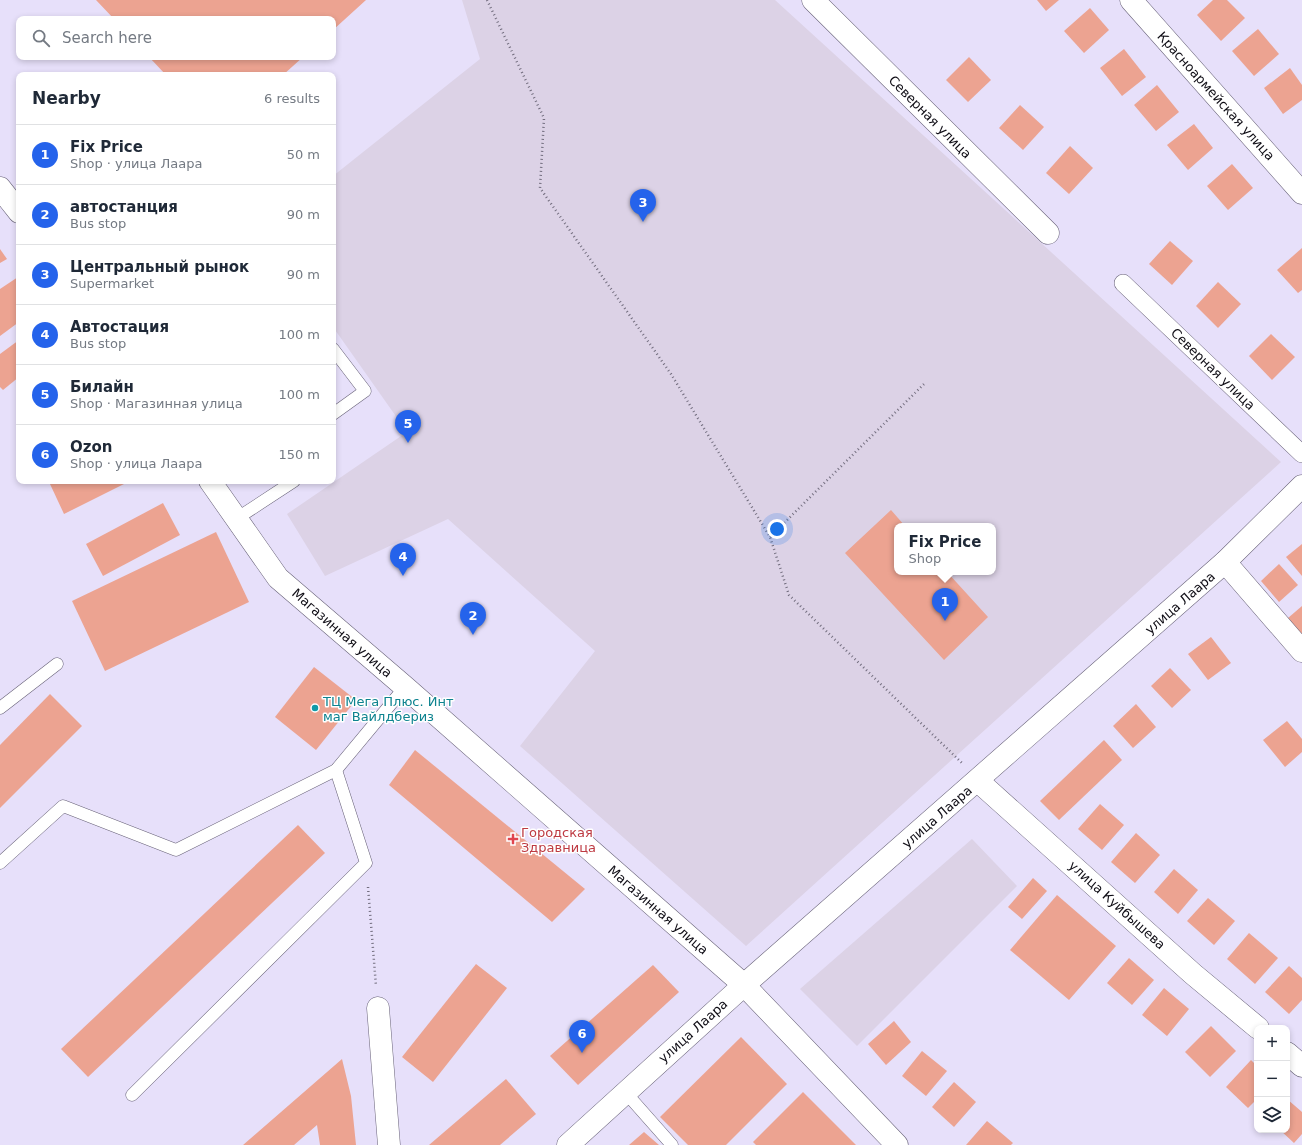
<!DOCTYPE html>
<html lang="en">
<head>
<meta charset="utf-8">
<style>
	body { margin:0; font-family:"DejaVu Sans",sans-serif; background:#f2f2f3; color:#1f2937 }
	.controls { position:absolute; right:12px; bottom:12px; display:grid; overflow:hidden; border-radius:8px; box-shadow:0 2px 6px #0003 }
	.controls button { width:36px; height:36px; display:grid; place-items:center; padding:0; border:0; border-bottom:1px solid #e0e1e3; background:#fff; color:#1f2937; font:20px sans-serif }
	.you { position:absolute; left:777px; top:529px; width:14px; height:14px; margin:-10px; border:3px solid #fff; border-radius:50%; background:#1a73e8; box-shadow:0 0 0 6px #1a73e833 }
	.badge { display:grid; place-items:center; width:26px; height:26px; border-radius:50%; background:#2563eb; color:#fff; font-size:13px; font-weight:700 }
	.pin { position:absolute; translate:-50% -33px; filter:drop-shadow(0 1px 2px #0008) }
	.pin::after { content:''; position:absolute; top:21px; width:14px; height:12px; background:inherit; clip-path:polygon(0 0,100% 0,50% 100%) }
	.popup { position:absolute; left:894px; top:523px; width:102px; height:52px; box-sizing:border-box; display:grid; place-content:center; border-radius:8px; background:#fff; filter:drop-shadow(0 1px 3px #0005); font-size:13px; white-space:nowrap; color:#747a83 }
	.popup b { font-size:15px; color:#1f2937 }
	.popup::after { content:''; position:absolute; left:50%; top:100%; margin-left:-8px; border:8px solid transparent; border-top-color:#fff }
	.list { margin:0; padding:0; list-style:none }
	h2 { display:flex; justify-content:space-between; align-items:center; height:52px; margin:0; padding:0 16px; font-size:17px }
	h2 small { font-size:13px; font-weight:400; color:#747a83 }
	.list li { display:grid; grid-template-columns:26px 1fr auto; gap:12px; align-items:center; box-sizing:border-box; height:60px; padding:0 16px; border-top:1px solid #e0e1e3 }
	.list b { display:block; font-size:15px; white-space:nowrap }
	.list p { margin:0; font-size:13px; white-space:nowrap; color:#747a83 }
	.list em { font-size:13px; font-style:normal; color:#747a83 }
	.icon { flex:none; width:22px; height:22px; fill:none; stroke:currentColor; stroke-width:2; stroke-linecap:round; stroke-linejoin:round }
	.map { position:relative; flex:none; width:1302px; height:1145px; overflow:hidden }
	.search { position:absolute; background:#fff; box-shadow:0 2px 6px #0003; left:16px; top:16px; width:320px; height:44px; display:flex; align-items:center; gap:10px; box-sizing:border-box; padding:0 14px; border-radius:8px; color:#747a83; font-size:15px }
	.panel { position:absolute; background:#fff; box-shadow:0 2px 6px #0003; left:16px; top:72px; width:320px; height:412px; border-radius:8px }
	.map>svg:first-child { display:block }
	.commercial { fill:#dcd2e6; fill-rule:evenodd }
	.building { fill:#eca391 }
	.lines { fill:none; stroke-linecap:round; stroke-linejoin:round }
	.service-casing { stroke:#686278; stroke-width:13 }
	.pedestrian-casing { stroke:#686278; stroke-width:18 }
	.minor-casing { stroke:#686278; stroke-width:23 }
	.tertiary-casing { stroke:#686278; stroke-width:23 }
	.path { stroke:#736e7f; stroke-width:2.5; stroke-dasharray:1 3; stroke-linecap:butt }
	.service { stroke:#fff; stroke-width:12 }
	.pedestrian { stroke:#fff; stroke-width:17 }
	.minor { stroke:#fff; stroke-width:22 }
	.tertiary { stroke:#fff; stroke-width:22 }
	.culture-dot { fill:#0f9aa8; stroke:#fff; stroke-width:1.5 }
	.health-dot { fill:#e0444e; stroke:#fff; stroke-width:1.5 }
	.labels { text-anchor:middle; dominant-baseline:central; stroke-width:3; stroke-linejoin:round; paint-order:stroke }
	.street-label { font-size:13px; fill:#0f0d15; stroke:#fff }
	.culture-label { font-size:13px; fill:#0d838f; stroke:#fff; text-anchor:start }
	.health-label { font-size:13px; fill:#be3a42; stroke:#fff; text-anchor:start }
</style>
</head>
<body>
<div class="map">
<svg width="1302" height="1145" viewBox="0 0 1302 1145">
	<rect width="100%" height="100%" fill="#e7e0fa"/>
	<g class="commercial">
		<path d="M 462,0 L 775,0 L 1281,462 L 746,946 L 520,746 L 595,651 L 448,519 L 325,576 L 287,514 L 407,432 L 333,327 L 333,176 L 480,59 ZM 897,526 L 993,526 L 993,572 L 897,572 Z"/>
		<path d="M 972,839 L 1017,886 L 857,1046 L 800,989 Z"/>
	</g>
	<g class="building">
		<path d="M 96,0 L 366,0 L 333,30 L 333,19 L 114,19 Z"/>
		<path d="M 1037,0 L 1059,0 L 1046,11 Z"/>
		<path d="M 1213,0 L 1227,0 L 1245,18 L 1221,41 L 1197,15 Z"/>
		<path d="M 1090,8 L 1109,30 L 1084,53 L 1064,31 Z"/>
		<path d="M 1258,29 L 1279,54 L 1254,76 L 1232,51 Z"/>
		<path d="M 1124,49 L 1146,77 L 1122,96 L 1100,68 Z"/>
		<path d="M 149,57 L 303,57 L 283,75 L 166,75 Z"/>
		<path d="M 969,57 L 991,80 L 968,102 L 946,80 Z"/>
		<path d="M 1290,68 L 1302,85 L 1302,100 L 1283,114 L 1264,88 Z"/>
		<path d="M 1157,85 L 1179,112 L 1156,131 L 1134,105 Z"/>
		<path d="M 1020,105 L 1044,127 L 1023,150 L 999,128 Z"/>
		<path d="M 1194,124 L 1213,148 L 1188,170 L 1167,145 Z"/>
		<path d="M 1070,146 L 1093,168 L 1069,194 L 1046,173 Z"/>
		<path d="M 1232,164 L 1253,188 L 1228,210 L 1207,186 Z"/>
		<path d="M 1170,241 L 1193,261 L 1172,285 L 1149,264 Z"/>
		<path d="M 1302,248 L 1302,290 L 1298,293 L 1277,270 Z"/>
		<path d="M 0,249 L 7,259 L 0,263 Z"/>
		<path d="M 18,277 L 19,322 L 0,336 L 0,289 Z"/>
		<path d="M 1218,282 L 1241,304 L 1218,328 L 1196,306 Z"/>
		<path d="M 1271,334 L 1295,357 L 1272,380 L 1249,356 Z"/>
		<path d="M 19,340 L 19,377 L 3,390 L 0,387 L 0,354 Z"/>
		<path d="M 55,481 L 130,481 L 64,514 L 50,484 Z"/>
		<path d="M 163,503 L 180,535 L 103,576 L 86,544 Z"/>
		<path d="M 891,510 L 905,526 L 897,526 L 897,572 L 947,572 L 988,617 L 944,660 L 845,553 Z"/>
		<path d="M 216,532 L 249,602 L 105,671 L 72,601 Z"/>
		<path d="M 1302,544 L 1302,576 L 1286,557 Z"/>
		<path d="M 1279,564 L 1298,585 L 1279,602 L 1261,581 Z"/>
		<path d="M 1302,606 L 1302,635 L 1288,618 Z"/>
		<path d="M 1211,637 L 1231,663 L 1208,680 L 1188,654 Z"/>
		<path d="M 314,667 L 356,700 L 316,750 L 275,717 Z"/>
		<path d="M 1170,668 L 1191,690 L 1172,708 L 1151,686 Z"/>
		<path d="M 50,694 L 82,726 L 0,808 L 0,745 Z"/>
		<path d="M 1136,704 L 1156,727 L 1133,748 L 1113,726 Z"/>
		<path d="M 1287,721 L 1302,739 L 1302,752 L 1285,767 L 1263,740 Z"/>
		<path d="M 1104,740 L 1122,760 L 1059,820 L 1040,801 Z"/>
		<path d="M 415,750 L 585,889 L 552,922 L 389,785 Z"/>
		<path d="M 1100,804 L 1124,825 L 1102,850 L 1078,829 Z"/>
		<path d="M 298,825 L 325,853 L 88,1077 L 61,1049 Z"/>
		<path d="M 1136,833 L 1160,855 L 1135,883 L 1111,862 Z"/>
		<path d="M 1174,869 L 1198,890 L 1178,914 L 1154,892 Z"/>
		<path d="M 1033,878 L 1047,891 L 1022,919 L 1008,907 Z"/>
		<path d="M 1057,895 L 1116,946 L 1069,1000 L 1010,950 Z"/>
		<path d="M 1208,898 L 1235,921 L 1214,945 L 1187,921 Z"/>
		<path d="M 1249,933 L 1278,958 L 1255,984 L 1227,959 Z"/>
		<path d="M 1129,958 L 1154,980 L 1132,1005 L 1107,983 Z"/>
		<path d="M 476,964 L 507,988 L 433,1082 L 402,1057 Z"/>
		<path d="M 653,965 L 679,992 L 578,1085 L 550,1056 Z"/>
		<path d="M 1289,966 L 1302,978 L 1302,1000 L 1289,1014 L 1265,992 Z"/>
		<path d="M 1164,988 L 1189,1009 L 1167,1036 L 1142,1015 Z"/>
		<path d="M 894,1021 L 911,1042 L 886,1065 L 868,1044 Z"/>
		<path d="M 1211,1026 L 1236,1051 L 1210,1077 L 1185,1052 Z"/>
		<path d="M 741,1037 L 787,1084 L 726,1145 L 688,1145 L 660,1117 Z"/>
		<path d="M 922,1051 L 947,1071 L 926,1096 L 902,1076 Z"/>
		<path d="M 342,1059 L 351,1096 L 356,1145 L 320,1145 L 317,1125 L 294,1145 L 243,1145 Z"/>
		<path d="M 1251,1060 L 1257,1066 L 1257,1099 L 1248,1108 L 1226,1087 Z"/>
		<path d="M 506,1079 L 536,1114 L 500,1145 L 429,1145 Z"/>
		<path d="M 954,1082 L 976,1102 L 954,1127 L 932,1107 Z"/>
		<path d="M 803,1092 L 856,1145 L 756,1145 L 753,1142 Z"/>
		<path d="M 1287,1099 L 1302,1112 L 1302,1134 L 1294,1143 L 1280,1130 L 1287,1130 Z"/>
		<path d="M 987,1121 L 1013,1143 L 1011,1145 L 966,1145 Z"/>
		<path d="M 644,1132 L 659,1145 L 629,1145 Z"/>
	</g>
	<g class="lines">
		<g class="service-casing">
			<g id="service">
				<path d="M 333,349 L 365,391 L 333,414"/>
				<path d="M 236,519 L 294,481"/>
				<path d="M 0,708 L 57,664"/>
				<path d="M 0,863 L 63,806 L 176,850 L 336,770 L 405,687"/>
				<path d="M 626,1093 L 672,1145"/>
				<path d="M 132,1095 L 366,863 L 336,770"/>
			</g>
		</g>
		<g class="pedestrian-casing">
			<path id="pedestrian" d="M 1123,283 L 1302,454"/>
		</g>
		<g class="minor-casing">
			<g id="minor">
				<path d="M 813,0 L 1048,233"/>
				<path d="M 0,188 L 19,212"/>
				<path d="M 210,481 L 278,578 L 405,687 L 744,985 L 897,1145"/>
				<path d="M 1225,562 L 1302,651"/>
				<path d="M 978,781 L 1193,974 L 1258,1028"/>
				<path d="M 744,985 L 1225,562 L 1302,486"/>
				<path d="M 378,1008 L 389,1145"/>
				<path d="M 1287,1053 L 1302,1066"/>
			</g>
		</g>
		<g class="tertiary-casing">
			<g id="tertiary">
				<path d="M 1131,0 L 1302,193"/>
				<path d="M 568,1145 L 744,985"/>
			</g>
		</g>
		<g class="path">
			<path d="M 487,0 L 544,118 L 540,188 L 671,374 L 770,537 L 789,595 L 962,763"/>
			<path d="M 770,537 L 925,383"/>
			<path d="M 368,887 L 376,986"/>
		</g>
		<use href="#service" class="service"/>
		<use href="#pedestrian" class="pedestrian"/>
		<use href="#minor" class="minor"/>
		<use href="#tertiary" class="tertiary"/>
	</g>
	<circle class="culture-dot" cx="315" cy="708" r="4"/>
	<path class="health-dot" d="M511 833h4v4h4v4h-4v4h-4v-4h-4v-4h4z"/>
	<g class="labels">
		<g class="street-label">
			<text transform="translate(1216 96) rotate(48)">Красноармейская улица</text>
			<text transform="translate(930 117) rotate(45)">Северная улица</text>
			<text transform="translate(1213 369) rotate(44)">Северная улица</text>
			<text transform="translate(1180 603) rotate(-41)">улица Лаара</text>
			<text transform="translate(342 633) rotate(41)">Магазинная улица</text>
			<text transform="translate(937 817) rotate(-41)">улица Лаара</text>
			<text transform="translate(1117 905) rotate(42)">улица Куйбышева</text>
			<text transform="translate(658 910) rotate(41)">Магазинная улица</text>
			<text transform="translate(693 1031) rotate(-42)">улица Лаара</text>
		</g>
		<g class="culture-label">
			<text x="323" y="701">ТЦ Мега Плюс. Инт<tspan x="323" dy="15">маг Вайлдбериз</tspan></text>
		</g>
		<g class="health-label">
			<text x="521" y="832">Городская<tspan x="521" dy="15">Здравница</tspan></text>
		</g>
	</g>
</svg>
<div class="controls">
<button>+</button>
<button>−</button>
<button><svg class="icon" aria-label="layers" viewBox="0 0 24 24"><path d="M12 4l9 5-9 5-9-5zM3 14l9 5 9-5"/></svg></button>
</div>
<div class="you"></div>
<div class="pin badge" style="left:945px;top:621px">1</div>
<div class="popup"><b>Fix Price</b>Shop</div>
<div class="pin badge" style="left:473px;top:635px">2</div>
<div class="pin badge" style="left:643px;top:222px">3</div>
<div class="pin badge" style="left:403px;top:576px">4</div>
<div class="pin badge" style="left:408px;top:443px">5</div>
<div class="pin badge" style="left:582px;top:1053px">6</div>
<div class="search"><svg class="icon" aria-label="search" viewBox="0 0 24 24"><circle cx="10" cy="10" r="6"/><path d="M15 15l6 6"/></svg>Search here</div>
<section class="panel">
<h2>Nearby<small>6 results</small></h2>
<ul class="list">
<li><span class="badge">1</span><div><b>Fix Price</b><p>Shop · улица Лаара</p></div><em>50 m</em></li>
<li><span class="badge">2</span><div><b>автостанция</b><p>Bus stop</p></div><em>90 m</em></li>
<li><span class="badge">3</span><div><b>Центральный рынок</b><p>Supermarket</p></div><em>90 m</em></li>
<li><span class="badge">4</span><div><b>Автостация</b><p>Bus stop</p></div><em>100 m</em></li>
<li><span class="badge">5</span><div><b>Билайн</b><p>Shop · Магазинная улица</p></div><em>100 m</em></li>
<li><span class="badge">6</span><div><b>Ozon</b><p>Shop · улица Лаара</p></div><em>150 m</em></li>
</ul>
</section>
</div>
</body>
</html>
